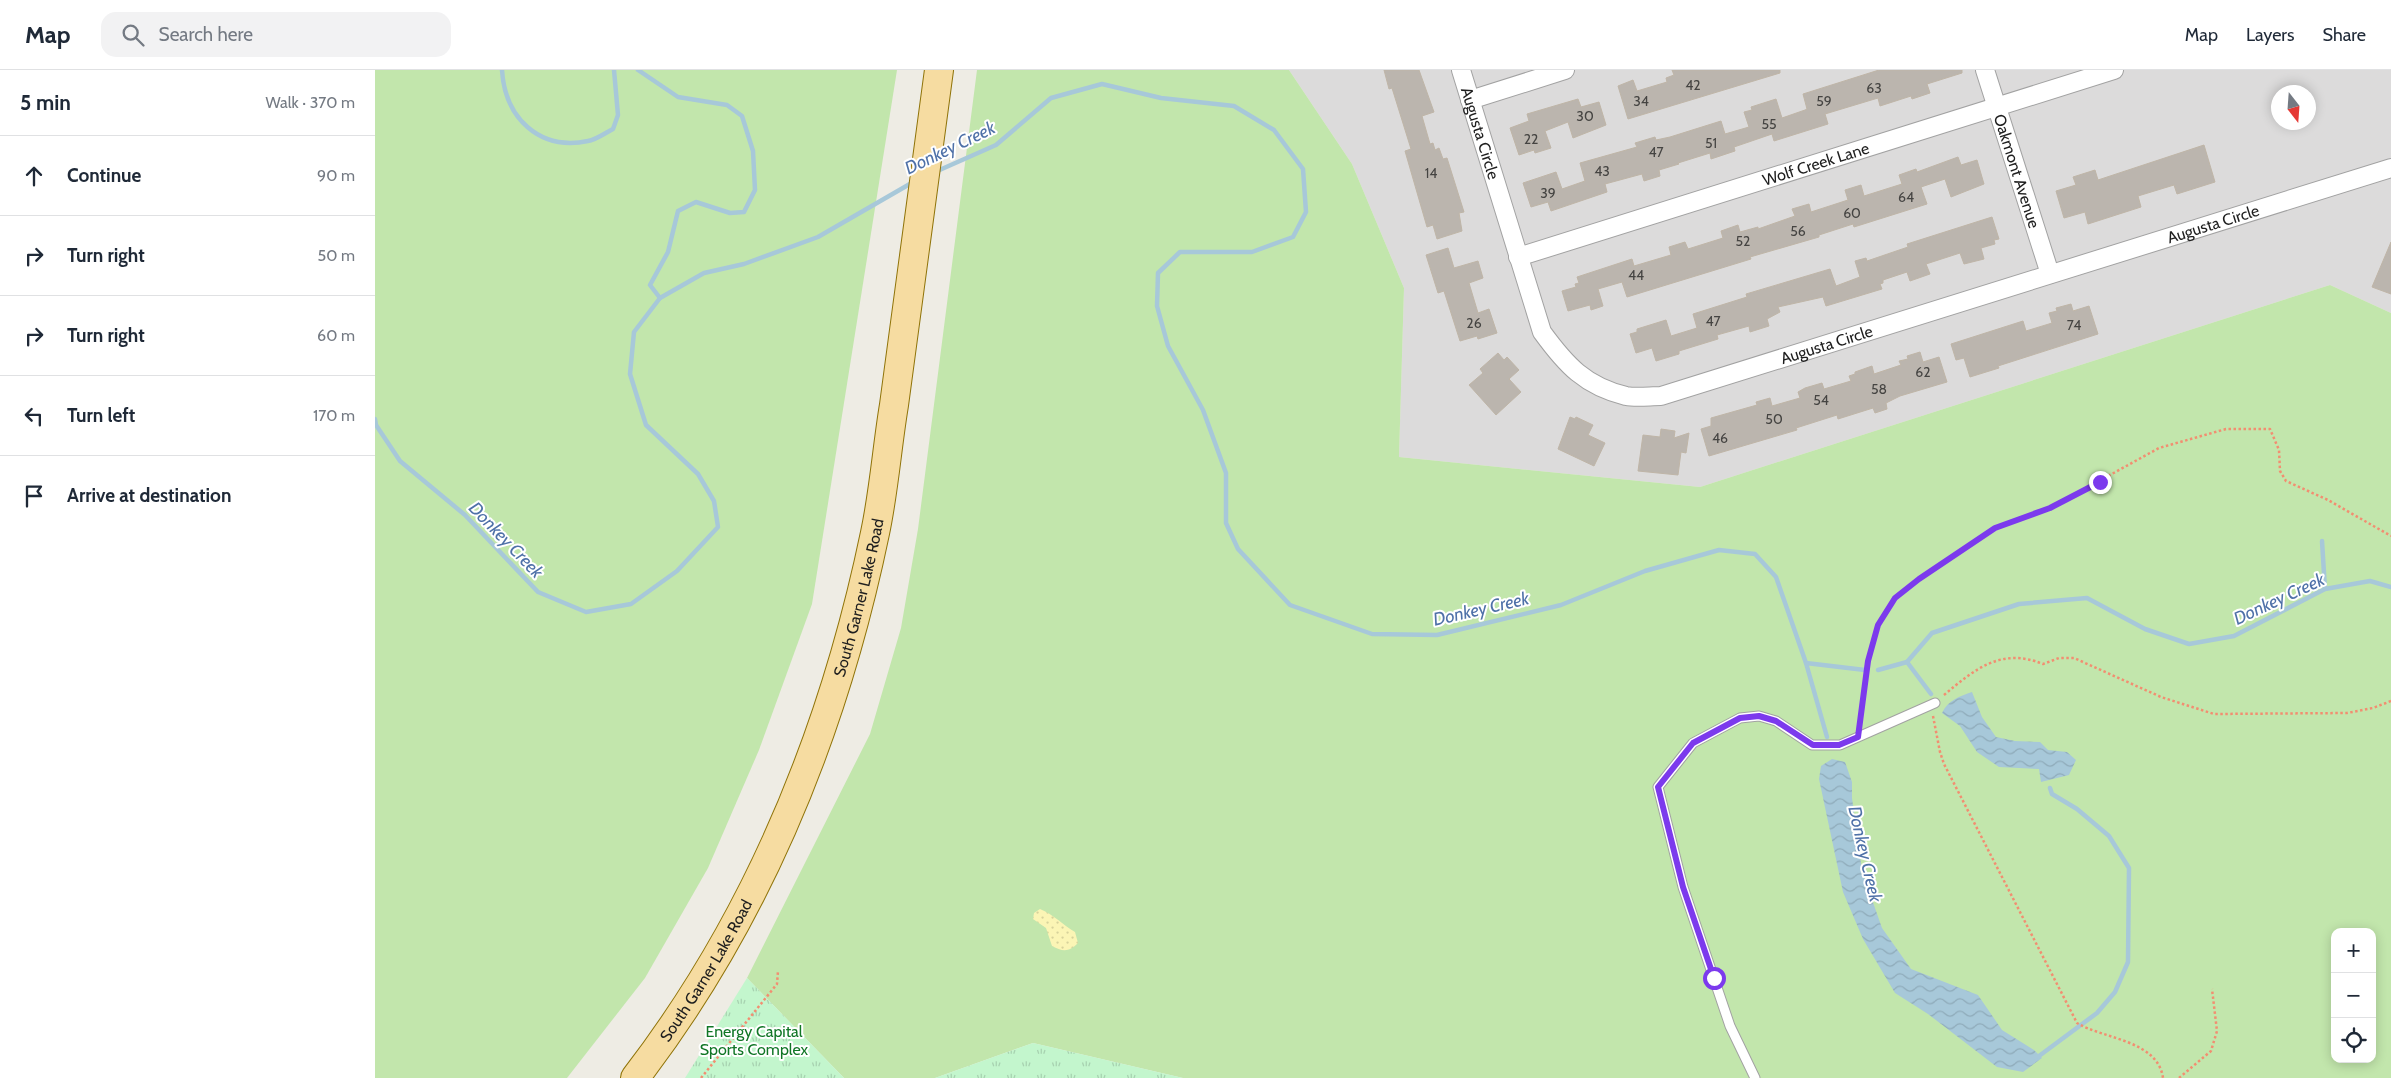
<!DOCTYPE html>
<html lang="en">
<head>
<meta charset="utf-8">
<style>
	body { margin:0; font-family:Cabin,sans-serif; background:#f2f2f3; color:#1f2937 }
	.controls { position:absolute; right:15px; bottom:15px; display:grid; overflow:hidden; border-radius:10px; box-shadow:0 2px 12px #0003 }
	.controls button { width:45px; height:45px; display:grid; place-items:center; padding:0; border:0; border-bottom:1px solid #e0e1e3; background:#fff; color:#1f2937; font:25px sans-serif }
	.compass { position:absolute; left:1896px; top:15px; width:45px; height:45px; border-radius:50%; background:#fff; box-shadow:0 2px 12px #0003; rotate:163deg }
	.stop { position:absolute; width:15px; height:15px; margin:-11px; border:4px solid #7c3aed; border-radius:50%; background:#fff }
	.stop.end { background:#7c3aed; border-color:#fff; box-shadow:0 1px 5px #0008 }
	.list { margin:0; padding:0; list-style:none }
	h2 { display:flex; justify-content:space-between; align-items:center; height:65px; margin:0; padding:0 20px; font-size:21px }
	h2 small { font-size:16px; font-weight:400; color:#747a83 }
	.list li { display:grid; grid-template-columns:32px 1fr auto; gap:15px; align-items:center; box-sizing:border-box; height:80px; padding:0 20px; border-top:1px solid #e0e1e3 }
	.list b { display:block; font-size:19px; white-space:nowrap }
	.list em { font-size:16px; font-style:normal; color:#747a83 }
	.icon { flex:none; width:28px; height:28px; fill:none; stroke:currentColor; stroke-width:2; stroke-linecap:round; stroke-linejoin:round }
	.map { position:relative; flex:none; width:2016px; height:1008px; overflow:hidden }
	header { display:flex; align-items:center; gap:30px; box-sizing:border-box; height:70px; padding:0 25px; background:#fff; border-bottom:1px solid #e0e1e3 }
	header strong { font-size:24px }
	nav { display:flex; gap:28px; margin-inline-start:auto; font-size:18px }
	.search { width:350px; height:45px; background:#f2f2f3; display:flex; align-items:center; gap:12px; box-sizing:border-box; padding:0 18px; border-radius:15px; color:#747a83; font-size:19px }
	main { display:flex }
	aside { flex:1; background:#fff }
	.map>svg:first-child { display:block }
	.residential { fill:#dcdbdb; fill-rule:evenodd }
	.grass { fill:#c2e6ac; fill-rule:evenodd }
	.sand { fill:url(#sand-dots) }
	.park { fill:url(#park-tufts) }
	.water { fill:url(#water-waves) }
	.lines { fill:none; stroke-linecap:round; stroke-linejoin:round }
	.stream { stroke:#a7c8d9; stroke-width:4.5 }
	.building { fill:#bbb5ae; stroke:#bfb5a7 }
	.lane-casing { stroke:#a2a2a2; stroke-width:11 }
	.street-casing { stroke:#a2a2a2; stroke-width:20 }
	.primary-casing { stroke:#8f7308; stroke-width:30 }
	.path { stroke:#f28e71; stroke-width:2.5; stroke-dasharray:2.5 2.5; stroke-linecap:butt }
	.lane { stroke:#fff; stroke-width:9 }
	.street { stroke:#fff; stroke-width:18 }
	.primary { stroke:#f6dca1; stroke-width:28 }
	.route { stroke:#7c3aed; stroke-width:6 }
	.labels { text-anchor:middle; dominant-baseline:central; stroke-width:4; stroke-linejoin:round; paint-order:stroke }
	.number-label { font-size:14px; fill:#454442 }
	.street-label { font-size:16px; fill:#1e1e1e; stroke:#fff }
	.park-label { font-size:16px; fill:#117626; stroke:#fff }
	.water-label { font-size:18px; font-style:italic; fill:#4f71a8; stroke:#fff }
</style>
</head>
<body>
<header>
<strong>Map</strong>
<div class="search"><svg class="icon" aria-label="search" viewBox="0 0 24 24"><circle cx="10" cy="10" r="6"/><path d="M15 15l6 6"/></svg>Search here</div>
<nav><a>Map</a><a>Layers</a><a>Share</a></nav>
</header>
<main>
<aside>
<h2>5 min<small>Walk · 370 m</small></h2>
<ul class="list">
<li><svg class="icon" aria-label="ahead" viewBox="0 0 24 24"><path d="M12 20V5M6 11l6-6 6 6"/></svg><div><b>Continue</b></div><em>90 m</em></li>
<li><svg class="icon" aria-label="right" viewBox="0 0 24 24"><path d="M7 20v-9h11M14 6l5 5-5 5"/></svg><div><b>Turn right</b></div><em>50 m</em></li>
<li><svg class="icon" aria-label="right" viewBox="0 0 24 24"><path d="M7 20v-9h11M14 6l5 5-5 5"/></svg><div><b>Turn right</b></div><em>60 m</em></li>
<li><svg class="icon" aria-label="left" viewBox="0 0 24 24"><path d="M17 20v-9H6M10 6l-5 5 5 5"/></svg><div><b>Turn left</b></div><em>170 m</em></li>
<li><svg class="icon" aria-label="arrive" viewBox="0 0 24 24"><path d="M6 21V4h12l-3 4 3 4H6"/></svg><div><b>Arrive at destination</b></div></li>
</ul>
</aside>
<div class="map">
<svg width="2016" height="1008" viewBox="0 0 2016 1008">
	<defs>
		<pattern id="sand-dots" width="8" height="8" patternUnits="userSpaceOnUse" patternTransform="scale(1.25)"><rect width="8" height="8" fill="#fbf5b5"/><path d="M2 2h.1M6 6h.1" fill="none" stroke="#d7d29b" stroke-width="1.8" stroke-linecap="round"/></pattern>
		<pattern id="park-tufts" width="24" height="20" patternUnits="userSpaceOnUse" patternTransform="scale(1.25)"><rect width="24" height="20" fill="#c3f6cd"/><path d="M3 7l-1-3M5 7V3M7 7l1-3M15 17l-1-3M17 17v-4M19 17l1-3" fill="none" stroke="#a7d2b0"/></pattern>
		<pattern id="water-waves" width="16" height="10" patternUnits="userSpaceOnUse" patternTransform="scale(1.25)"><rect width="16" height="10" fill="#a7c8d9"/><path d="M0 5q4-4 8 0t8 0" fill="none" stroke="#8fabba"/></pattern>
	</defs>
	<rect width="100%" height="100%" fill="#eeece4"/>
	<path class="residential" d="M 914,0 L 2016,0 L 2016,243 L 1955,215 L 1325,417 L 1024,387 L 1029,218 L 977,94 ZM 1904,22 L 1934,22 L 1934,52 L 1904,52 Z"/>
	<g class="grass">
		<path d="M 0,0 L 522,0 L 437,534 L 384,680 L 333,798 L 270,908 L 192,1008 L 0,1008 Z"/>
		<path d="M 602,0 L 914,0 L 977,94 L 1029,218 L 1024,387 L 1325,417 L 1955,215 L 2016,243 L 2016,1008 L 808,1008 L 658,973 L 560,1008 L 469,1008 L 372,908 L 495,664 L 526,558 L 543,459 ZM 1960,862 L 1997,862 L 1997,989 L 1960,989 Z"/>
	</g>
	<path class="sand" d="M 665,839 C 678,844 688,855 700,862 L 703,873 C 694,882 688,882 677,876 L 671,858 L 658,849 L 659,843 Z"/>
	<g class="park">
		<path d="M 372,908 L 469,1008 L 310,1008 Z"/>
		<path d="M 658,973 L 808,1008 L 560,1008 Z"/>
	</g>
	<g class="water">
		<path d="M 1597,622 L 1607,647 L 1621,667 L 1640,671 L 1665,672 L 1673,680 L 1692,682 L 1701,690 L 1694,705 L 1666,712 L 1664,699 L 1624,697 L 1602,682 L 1585,656 L 1567,643 C 1573,630 1585,626 1597,622 Z"/>
		<path d="M 1457,689 L 1470,692 L 1477,712 L 1477,728 L 1487,801 L 1507,858 L 1536,899 L 1603,925 L 1627,960 L 1659,980 L 1667,988 L 1648,1002 L 1622,997 L 1553,944 L 1520,923 L 1488,869 L 1468,822 L 1444,709 L 1446,696 Z"/>
	</g>
	<g class="lines">
		<g class="stream">
			<path d="M 127,0 C 130,48 164,81 213,71 C 221,70 230,63 238,59 L 243,45 L 239,0"/>
			<path d="M 263,0 L 303,27 L 352,35 L 367,46 L 378,81 L 380,120 L 369,142 L 355,143 L 321,132 L 303,141 L 293,182 L 275,215 L 285,228"/>
			<path d="M 560,102 L 621,75 L 676,28 L 727,14 L 786,28 L 859,36 L 899,60 L 928,99 L 931,142 L 918,167 L 877,182 L 805,182 L 783,203 L 782,236 L 793,276 L 828,340 L 851,403 L 851,453 L 863,479 L 915,535 L 997,564 L 1062,565 L 1186,535 L 1270,501 L 1344,480 L 1380,484 L 1401,507 L 1431,593 L 1490,600"/>
			<path d="M 0,349 L 1,355 L 25,391 L 90,445 L 163,522 L 211,542 L 256,534 L 302,501 L 343,457 L 339,431 L 323,404 L 271,355 L 255,304 L 259,262 L 285,228 L 329,203 L 369,194 L 443,167 L 540,111"/>
			<path d="M 1947,471 L 1950,519"/>
			<path d="M 1431,593 L 1452,667"/>
			<path d="M 1503,600 L 1532,592"/>
			<path d="M 1556,624 L 1532,592 L 1557,563 L 1644,534 L 1712,528 L 1770,559 L 1814,574 L 1859,566 L 1950,519 L 1995,511 L 2016,517"/>
			<path d="M 1659,987 L 1664,986 L 1722,943 L 1740,922 L 1753,892 L 1754,798 L 1734,766 L 1702,739 L 1677,724 L 1675,718"/>
		</g>
	</g>
	<g class="building">
		<path d="M 1009,0 L 1044,0 L 1059,42 L 1047,46 L 1055,74 L 1058,73 L 1060,80 L 1064,78 L 1068,89 L 1072,88 L 1089,142 L 1084,143 L 1087,161 L 1062,169 L 1058,155 L 1052,157 L 1030,81 L 1036,79 L 1017,18 L 1014,19 Z"/>
		<path d="M 1297,0 L 1405,0 L 1405,3 L 1253,49 L 1243,16 L 1258,10 L 1262,21 L 1292,12 L 1291,8 L 1299,5 Z"/>
		<path d="M 1504,0 L 1587,0 L 1587,3 L 1552,14 L 1555,23 L 1537,29 L 1536,26 L 1505,36 L 1503,28 L 1450,44 L 1453,54 L 1399,71 L 1397,64 L 1359,77 L 1360,81 L 1336,89 L 1335,83 L 1303,93 L 1304,94 L 1284,100 L 1285,106 L 1269,111 L 1267,104 L 1230,114 L 1232,122 L 1176,141 L 1173,132 L 1156,137 L 1148,113 L 1181,102 L 1187,119 L 1210,111 L 1205,93 L 1262,77 L 1260,73 L 1280,67 L 1281,70 L 1295,67 L 1346,51 L 1350,64 L 1374,57 L 1369,42 L 1377,40 L 1376,37 L 1401,29 L 1407,48 L 1430,40 L 1432,39 L 1428,24 Z"/>
		<path d="M 1203,29 L 1206,37 L 1224,32 L 1231,55 L 1198,68 L 1193,52 L 1170,61 L 1176,78 L 1160,83 L 1159,80 L 1144,85 L 1135,58 L 1154,51 L 1152,44 Z"/>
		<path d="M 1829,75 L 1840,112 L 1802,124 L 1799,115 L 1763,126 L 1766,137 L 1713,154 L 1710,142 L 1689,148 L 1681,121 L 1701,115 L 1698,107 L 1720,100 L 1723,110 Z"/>
		<path d="M 1583,87 L 1586,95 L 1602,90 L 1609,114 L 1576,127 L 1570,109 L 1546,117 L 1552,134 L 1479,157 L 1478,154 L 1444,165 L 1444,167 L 1375,187 L 1376,189 L 1252,227 L 1247,212 L 1223,219 L 1228,236 L 1216,240 L 1215,235 L 1193,241 L 1187,221 L 1201,217 L 1200,214 L 1204,213 L 1202,207 L 1257,189 L 1259,196 L 1296,185 L 1294,177 L 1310,172 L 1313,179 L 1348,168 L 1346,161 L 1363,155 L 1365,162 L 1383,157 L 1383,159 L 1420,146 L 1417,139 L 1434,134 L 1436,142 L 1473,130 L 1470,120 L 1486,115 L 1489,126 L 1527,114 L 1524,105 L 1541,99 L 1542,102 Z"/>
		<path d="M 1617,147 L 1624,169 L 1619,170 L 1620,174 L 1606,178 L 1609,189 L 1589,194 L 1585,183 L 1551,194 L 1555,204 L 1535,211 L 1532,202 L 1508,210 L 1508,213 L 1505,214 L 1507,219 L 1451,236 L 1448,227 L 1403,237 L 1405,242 L 1392,249 L 1394,256 L 1375,262 L 1374,256 L 1342,265 L 1343,269 L 1304,281 L 1304,284 L 1281,291 L 1277,278 L 1261,283 L 1255,264 L 1262,262 L 1262,259 L 1291,250 L 1296,266 L 1322,258 L 1318,244 L 1372,227 L 1371,224 L 1455,199 L 1461,216 L 1485,207 L 1480,191 L 1491,188 L 1492,191 L 1533,177 L 1532,174 Z"/>
		<path d="M 2016,172 L 2016,224 L 1997,217 Z"/>
		<path d="M 1073,178 L 1079,198 L 1103,191 L 1108,208 L 1094,213 L 1103,243 L 1114,239 L 1122,263 L 1103,269 L 1102,266 L 1085,271 L 1069,221 L 1063,223 L 1051,185 Z"/>
		<path d="M 1696,234 L 1698,241 L 1714,236 L 1723,264 L 1623,296 L 1624,298 L 1595,307 L 1589,288 L 1581,290 L 1576,274 L 1648,251 L 1651,261 L 1677,253 L 1674,243 L 1682,241 L 1681,238 Z"/>
		<path d="M 1545,282 L 1548,292 L 1564,287 L 1572,312 L 1525,326 L 1511,333 L 1512,339 L 1500,343 L 1498,338 L 1463,349 L 1462,345 L 1421,358 L 1422,360 L 1334,386 L 1326,359 L 1336,356 L 1336,348 L 1382,335 L 1381,332 L 1395,328 L 1397,336 L 1425,328 L 1423,322 L 1430,318 L 1447,313 L 1449,319 L 1476,311 L 1474,306 L 1480,304 L 1480,302 L 1497,296 L 1499,304 L 1526,295 L 1524,291 L 1533,289 L 1532,286 Z"/>
		<path d="M 1123,283 L 1129,290 L 1132,287 L 1144,300 L 1134,309 L 1146,322 L 1121,345 L 1094,315 L 1108,303 L 1105,299 Z"/>
		<path d="M 1195,347 L 1200,349 L 1201,347 L 1218,355 L 1213,365 L 1230,373 L 1219,396 L 1183,379 Z"/>
		<path d="M 1286,359 L 1300,361 L 1299,368 L 1314,363 L 1311,383 L 1306,382 L 1303,405 L 1263,401 L 1268,365 L 1285,367 Z"/>
	</g>
	<g class="lines">
		<g class="lane-casing">
			<path id="lane" d="M 1380,1008 L 1355,956 L 1308,817 L 1283,717 L 1318,673 L 1365,648 L 1384,646 L 1401,651 L 1437,675 L 1465,675 L 1560,633"/>
		</g>
		<g class="street-casing">
			<g id="street">
				<path id="s1" d="M 1086,0 L 1167,262 C 1191,295 1210,316 1251,326 C 1262,328 1275,326 1286,326 L 2016,98"/>
				<path id="s2" d="M 1610,0 L 1675,204"/>
				<path d="M 1095,30 L 1190,0"/>
				<path id="s3" d="M 1143,187 L 1739,0"/>
			</g>
		</g>
		<g class="primary-casing">
			<g id="primary">
				<path id="s4" d="M 260,1008 C 383,848 459,660 500,463 C 509,421 512,377 519,335 C 535,223 548,112 564,0"/>
			</g>
		</g>
		<g class="path">
			<path d="M 1569,625 C 1600,599 1626,577 1668,594 L 1684,588 L 1699,588 L 1786,627 L 1839,644 L 1972,643 L 1998,638 L 2016,631"/>
			<path d="M 1558,646 L 1565,682 L 1569,694 L 1702,953 C 1728,969 1783,970 1788,1008"/>
			<path d="M 1485,654 L 1493,591 L 1503,555 L 1520,528 L 1544,509 L 1620,458 L 1675,438 L 1784,378 L 1851,359 L 1895,359 L 1904,380 L 1905,401 L 1911,411 L 1953,430 L 2016,466"/>
			<path d="M 326,1008 L 402,914 L 403,901"/>
			<path d="M 1804,1008 L 1836,981 L 1842,961 L 1837,919"/>
		</g>
		<use href="#lane" class="lane"/>
		<use href="#street" class="street"/>
		<use href="#primary" class="primary"/>
	</g>
	<g class="lines">
		<path class="route" d="M 1339,908 L 1308,817 L 1283,717 L 1318,673 L 1365,648 L 1384,646 L 1401,651 L 1438,675 L 1464,675 L 1483,667 L 1493,591 L 1503,555 L 1520,528 L 1544,509 L 1620,458 L 1675,438 L 1725,412"/>
	</g>
	<g class="labels">
		<g class="number-label">
			<text x="1318" y="15">42</text>
			<text x="1499" y="18">63</text>
			<text x="1266" y="31">34</text>
			<text x="1449" y="31">59</text>
			<text x="1210" y="46">30</text>
			<text x="1394" y="54">55</text>
			<text x="1156" y="69">22</text>
			<text x="1336" y="73">51</text>
			<text x="1281" y="82">47</text>
			<text x="1227" y="101">43</text>
			<text x="1056" y="103">14</text>
			<text x="1173" y="123">39</text>
			<text x="1531" y="127">64</text>
			<text x="1477" y="143">60</text>
			<text x="1423" y="161">56</text>
			<text x="1368" y="171">52</text>
			<text x="1261" y="205">44</text>
			<text x="1338" y="251">47</text>
			<text x="1099" y="253">26</text>
			<text x="1699" y="255">74</text>
			<text x="1548" y="302">62</text>
			<text x="1504" y="319">58</text>
			<text x="1446" y="330">54</text>
			<text x="1399" y="349">50</text>
			<text x="1345" y="368">46</text>
		</g>
		<g class="street-label">
			<text stroke="none"><textPath href="#s1" startOffset="66">Augusta Circle</textPath></text>
			<text stroke="none"><textPath href="#s3" startOffset="312">Wolf Creek Lane</textPath></text>
			<text stroke="none"><textPath href="#s2" startOffset="106">Oakmont Avenue</textPath></text>
			<text stroke="none"><textPath href="#s1" startOffset="996">Augusta Circle</textPath></text>
			<text stroke="none"><textPath href="#s1" startOffset="591">Augusta Circle</textPath></text>
			<text stroke="none"><textPath href="#s4" startOffset="534">South Garner Lake Road</textPath></text>
			<text stroke="none"><textPath href="#s4" startOffset="129">South Garner Lake Road</textPath></text>
		</g>
		<g class="park-label">
			<text x="379" y="961">Energy Capital<tspan x="379" dy="18">Sports Complex</tspan></text>
		</g>
		<g class="water-label">
			<text transform="translate(575 78) rotate(-26)">Donkey Creek</text>
			<text transform="translate(131 470) rotate(46)">Donkey Creek</text>
			<text transform="translate(1904 529) rotate(-25)">Donkey Creek</text>
			<text transform="translate(1106 539) rotate(-13)">Donkey Creek</text>
			<text transform="translate(1490 784) rotate(77)">Donkey Creek</text>
		</g>
	</g>
</svg>
<div class="controls">
<button>+</button>
<button>−</button>
<button><svg class="icon" aria-label="locate" viewBox="0 0 24 24"><circle cx="12" cy="12" r="6"/><path d="M12 2v4M12 18v4M2 12h4M18 12h4"/></svg></button>
</div>
<svg class="compass" viewBox="-18 -18 36 36"><path d="M0-13l5 13h-10z" fill="#e53935"/><path d="M0 13l5-13h-10z" fill="#747a83"/></svg>
<div class="stop" style="left:1339px;top:908px"></div>
<div class="stop end" style="left:1725px;top:412px"></div>
</div>
</main>
</body>
</html>
